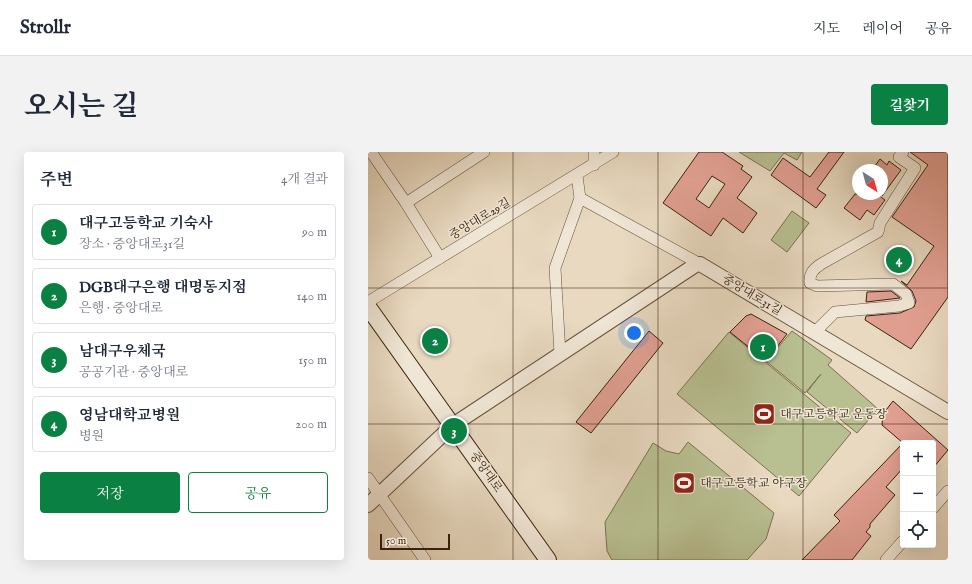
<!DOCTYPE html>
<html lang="ko">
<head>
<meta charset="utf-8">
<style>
	body { margin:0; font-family:"IM FELL English","Noto Serif KR",serif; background:#f2f2f3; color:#1f2937 }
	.controls { position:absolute; right:12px; bottom:12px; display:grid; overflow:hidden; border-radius:4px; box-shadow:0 4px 16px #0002 }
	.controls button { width:36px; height:36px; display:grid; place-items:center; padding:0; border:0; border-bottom:1px solid #e0e1e3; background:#fff; color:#1f2937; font:20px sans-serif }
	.compass { position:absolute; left:484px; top:12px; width:36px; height:36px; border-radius:50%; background:#fff; box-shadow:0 4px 16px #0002; rotate:144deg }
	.scale { position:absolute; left:12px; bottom:10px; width:70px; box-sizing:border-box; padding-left:4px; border:2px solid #3a220f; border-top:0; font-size:11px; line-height:14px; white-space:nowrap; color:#3a220f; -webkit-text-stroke:3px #f0e6d6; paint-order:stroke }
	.you { position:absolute; left:266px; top:181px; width:14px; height:14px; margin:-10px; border:3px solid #fff; border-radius:50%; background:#1a73e8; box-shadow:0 0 0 6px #1a73e833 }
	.badge { display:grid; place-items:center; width:26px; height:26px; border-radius:50%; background:#0b8043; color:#fff; font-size:13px; font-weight:700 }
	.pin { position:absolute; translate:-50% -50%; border:2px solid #fff; box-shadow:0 1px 4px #0006 }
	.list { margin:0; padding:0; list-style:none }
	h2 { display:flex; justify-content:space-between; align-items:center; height:52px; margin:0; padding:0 16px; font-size:17px }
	h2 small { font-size:13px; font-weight:400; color:#747a83 }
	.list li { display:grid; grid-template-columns:26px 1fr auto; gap:12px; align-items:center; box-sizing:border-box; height:56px; margin:0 8px 8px; padding:0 8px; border:1px solid #e0e1e3; border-radius:4px }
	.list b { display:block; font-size:15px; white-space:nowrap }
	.list p { margin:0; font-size:13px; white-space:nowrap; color:#747a83 }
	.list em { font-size:13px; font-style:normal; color:#747a83 }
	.actions { display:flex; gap:8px; padding:12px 16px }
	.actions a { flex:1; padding:9px 0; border:1px solid #0b8043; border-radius:4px; text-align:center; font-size:14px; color:#0b8043 }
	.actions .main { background:#0b8043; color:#fff }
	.icon { flex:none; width:22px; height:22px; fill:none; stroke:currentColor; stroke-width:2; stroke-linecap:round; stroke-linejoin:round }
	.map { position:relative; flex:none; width:580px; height:408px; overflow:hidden; border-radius:4px }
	header { display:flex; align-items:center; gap:24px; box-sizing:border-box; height:56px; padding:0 20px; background:#fff; border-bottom:1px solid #e0e1e3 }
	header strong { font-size:19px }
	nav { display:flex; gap:22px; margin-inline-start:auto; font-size:14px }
	.intro { display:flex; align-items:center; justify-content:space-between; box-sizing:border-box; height:96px; padding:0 24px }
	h1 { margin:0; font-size:28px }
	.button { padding:10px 18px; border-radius:4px; background:#0b8043; color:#fff; font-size:14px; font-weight:700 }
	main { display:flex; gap:24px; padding:0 24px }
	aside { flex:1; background:#fff; border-radius:4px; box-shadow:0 4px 16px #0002 }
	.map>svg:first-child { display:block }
	.green { fill:#b8bf91; stroke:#797050 }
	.building { fill:#e2a093; stroke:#3a220f; fill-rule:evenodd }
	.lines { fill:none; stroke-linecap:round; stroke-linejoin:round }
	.minor-casing { stroke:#66503b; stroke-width:12 }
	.tertiary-casing { stroke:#66503b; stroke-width:16 }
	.secondary-casing { stroke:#3a220f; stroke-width:18 }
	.minor { stroke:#f0e6d6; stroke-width:11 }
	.tertiary { stroke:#f0e6d6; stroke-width:14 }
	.secondary { stroke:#f0e6d6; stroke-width:16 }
	.grid { fill:none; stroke:#3a220f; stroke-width:1; stroke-opacity:0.55 }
	.labels { text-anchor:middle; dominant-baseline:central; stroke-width:3; stroke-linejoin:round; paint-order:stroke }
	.street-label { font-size:12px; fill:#3a220f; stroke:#f0e6d6 }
	.poi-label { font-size:12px; fill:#3a220f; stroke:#f0e6d6; text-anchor:start }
</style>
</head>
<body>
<header>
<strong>Strollr</strong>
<nav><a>지도</a><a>레이어</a><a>공유</a></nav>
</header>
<div class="intro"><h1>오시는 길</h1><a class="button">길찾기</a></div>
<main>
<aside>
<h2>주변<small>4개 결과</small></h2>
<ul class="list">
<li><span class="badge">1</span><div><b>대구고등학교 기숙사</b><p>장소 · 중앙대로31길</p></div><em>90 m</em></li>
<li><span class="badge">2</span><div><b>DGB대구은행 대명동지점</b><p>은행 · 중앙대로</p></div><em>140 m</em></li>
<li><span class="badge">3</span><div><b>남대구우체국</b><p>공공기관 · 중앙대로</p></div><em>150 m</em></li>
<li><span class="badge">4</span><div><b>영남대학교병원</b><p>병원</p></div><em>200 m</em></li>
</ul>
<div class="actions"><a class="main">저장</a><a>공유</a></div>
</aside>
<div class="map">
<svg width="580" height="408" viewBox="0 0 580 408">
	<rect width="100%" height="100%" fill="#e8d9c0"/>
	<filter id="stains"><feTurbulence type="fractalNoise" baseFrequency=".005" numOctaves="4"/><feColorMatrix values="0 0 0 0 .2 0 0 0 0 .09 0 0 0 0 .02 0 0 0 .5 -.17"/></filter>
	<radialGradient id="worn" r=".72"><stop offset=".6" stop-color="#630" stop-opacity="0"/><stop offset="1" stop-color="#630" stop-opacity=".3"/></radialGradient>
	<g class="green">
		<path d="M 371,0 L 434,0 L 429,8 L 416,1 L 402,19 Z"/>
		<path d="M 424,59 L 441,71 L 419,100 L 403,88 Z"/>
		<path d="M 424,179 L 464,208 L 460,213 L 510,257 L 489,281 L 439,240 L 453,222 L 437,241 L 398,209 Z"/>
		<path d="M 361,180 L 483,281 L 431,344 L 309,242 Z"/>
		<path d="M 320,290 L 406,361 L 398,387 L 379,408 L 244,408 L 239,399 L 237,370 L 285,291 L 298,299 L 311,302 Z"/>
	</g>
	<g class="building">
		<path d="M 331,0 L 354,0 L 375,14 L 373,17 L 384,25 L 369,46 L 389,61 L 375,81 L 355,66 L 343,84 L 295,51 ZM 344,24 L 357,32 L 341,56 L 328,47 Z"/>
		<path d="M 461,0 L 476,0 L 449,37 L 458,43 L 448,56 L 403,23 L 415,6 L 442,25 Z"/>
		<path d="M 542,0 L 580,0 L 580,145 L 543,197 L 497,168 L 498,164 L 532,161 L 546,155 L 548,149 L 544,139 L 533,129 L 539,133 L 566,94 L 524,65 L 560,13 Z"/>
		<path d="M 512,7 L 519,13 L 521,9 L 533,18 L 514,44 L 514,18 L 504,18 Z"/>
		<path d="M 487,42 L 509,42 L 517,48 L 506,63 L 499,58 L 492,68 L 476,56 Z"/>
		<path d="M 523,139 L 532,146 L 498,150 L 499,140 Z"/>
		<path d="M 383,162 L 419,182 L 398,209 L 362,180 L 378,164 Z"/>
		<path d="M 281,179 L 295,191 L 223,281 L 208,270 Z"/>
		<path d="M 525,249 L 580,298 L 565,316 L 565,291 L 535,291 L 535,316 L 518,335 L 527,343 L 502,372 L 502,375 L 498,380 L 503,384 L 484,408 L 434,408 L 472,369 L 466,363 L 535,291 L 514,273 L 515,262 Z"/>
	</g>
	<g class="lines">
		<g class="minor-casing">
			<g id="minor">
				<path d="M 3,0 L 38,51 L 72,106"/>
				<path d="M 226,0 L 226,13"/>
				<path d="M 212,46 L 332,112"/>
				<path d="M 38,51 L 116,0"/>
				<path d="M 0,150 L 245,0"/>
				<path d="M 447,180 L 467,160 L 531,154 L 541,151 L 538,142 L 525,132 L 449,134 L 442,131 C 441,121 446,117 453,112 L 510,80 L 512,71 L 547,16 L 531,5 L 535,0"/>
				<path d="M 192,202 L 187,116 L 212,46 L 209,24"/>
				<path d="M 0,326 L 57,408"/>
				<path d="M 565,356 L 580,339"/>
				<path d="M 518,408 L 535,389"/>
			</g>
		</g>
		<g class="tertiary-casing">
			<path id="tertiary" d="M 0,353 L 85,273 L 329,112 L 332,112 L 580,260"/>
		</g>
		<g class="secondary-casing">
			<path id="secondary" d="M 0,155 L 180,408"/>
		</g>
		<use href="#minor" class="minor"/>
		<use href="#tertiary" class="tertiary"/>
		<use href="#secondary" class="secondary"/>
	</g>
	<path class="grid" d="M 145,0 L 145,408M 290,0 L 290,408M 435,0 L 435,408M 0,136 L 580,136M 0,272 L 580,272"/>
	<defs>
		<g id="stadium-square" transform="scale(1.15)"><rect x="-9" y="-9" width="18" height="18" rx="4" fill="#8f2418" stroke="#f0e6d6"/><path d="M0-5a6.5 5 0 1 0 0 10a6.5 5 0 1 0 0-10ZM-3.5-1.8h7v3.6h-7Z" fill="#fff"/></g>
	</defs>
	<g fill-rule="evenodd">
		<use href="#stadium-square" x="396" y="262"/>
		<use href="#stadium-square" x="316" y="331"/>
	</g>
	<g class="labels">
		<g class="street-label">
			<text transform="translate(112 67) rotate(-31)">중앙대로29길</text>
			<text transform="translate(384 143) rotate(31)">중앙대로31길</text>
			<text transform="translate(118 320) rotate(55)">중앙대로</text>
		</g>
		<g class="poi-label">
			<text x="412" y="262">대구고등학교 운동장</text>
			<text x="332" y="331">대구고등학교 야구장</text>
		</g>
	</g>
	<rect width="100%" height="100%" filter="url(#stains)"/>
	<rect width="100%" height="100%" fill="url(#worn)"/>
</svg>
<div class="controls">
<button>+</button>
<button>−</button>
<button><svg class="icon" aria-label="locate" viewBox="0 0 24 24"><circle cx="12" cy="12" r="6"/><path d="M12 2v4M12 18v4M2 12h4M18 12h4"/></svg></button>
</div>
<svg class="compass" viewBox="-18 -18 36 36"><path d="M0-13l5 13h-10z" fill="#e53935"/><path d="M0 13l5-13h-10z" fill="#747a83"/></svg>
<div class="scale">50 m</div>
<div class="you"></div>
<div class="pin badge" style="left:395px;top:195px">1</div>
<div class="pin badge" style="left:67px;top:189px">2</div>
<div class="pin badge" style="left:86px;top:279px">3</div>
<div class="pin badge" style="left:531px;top:108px">4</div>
</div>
</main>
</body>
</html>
